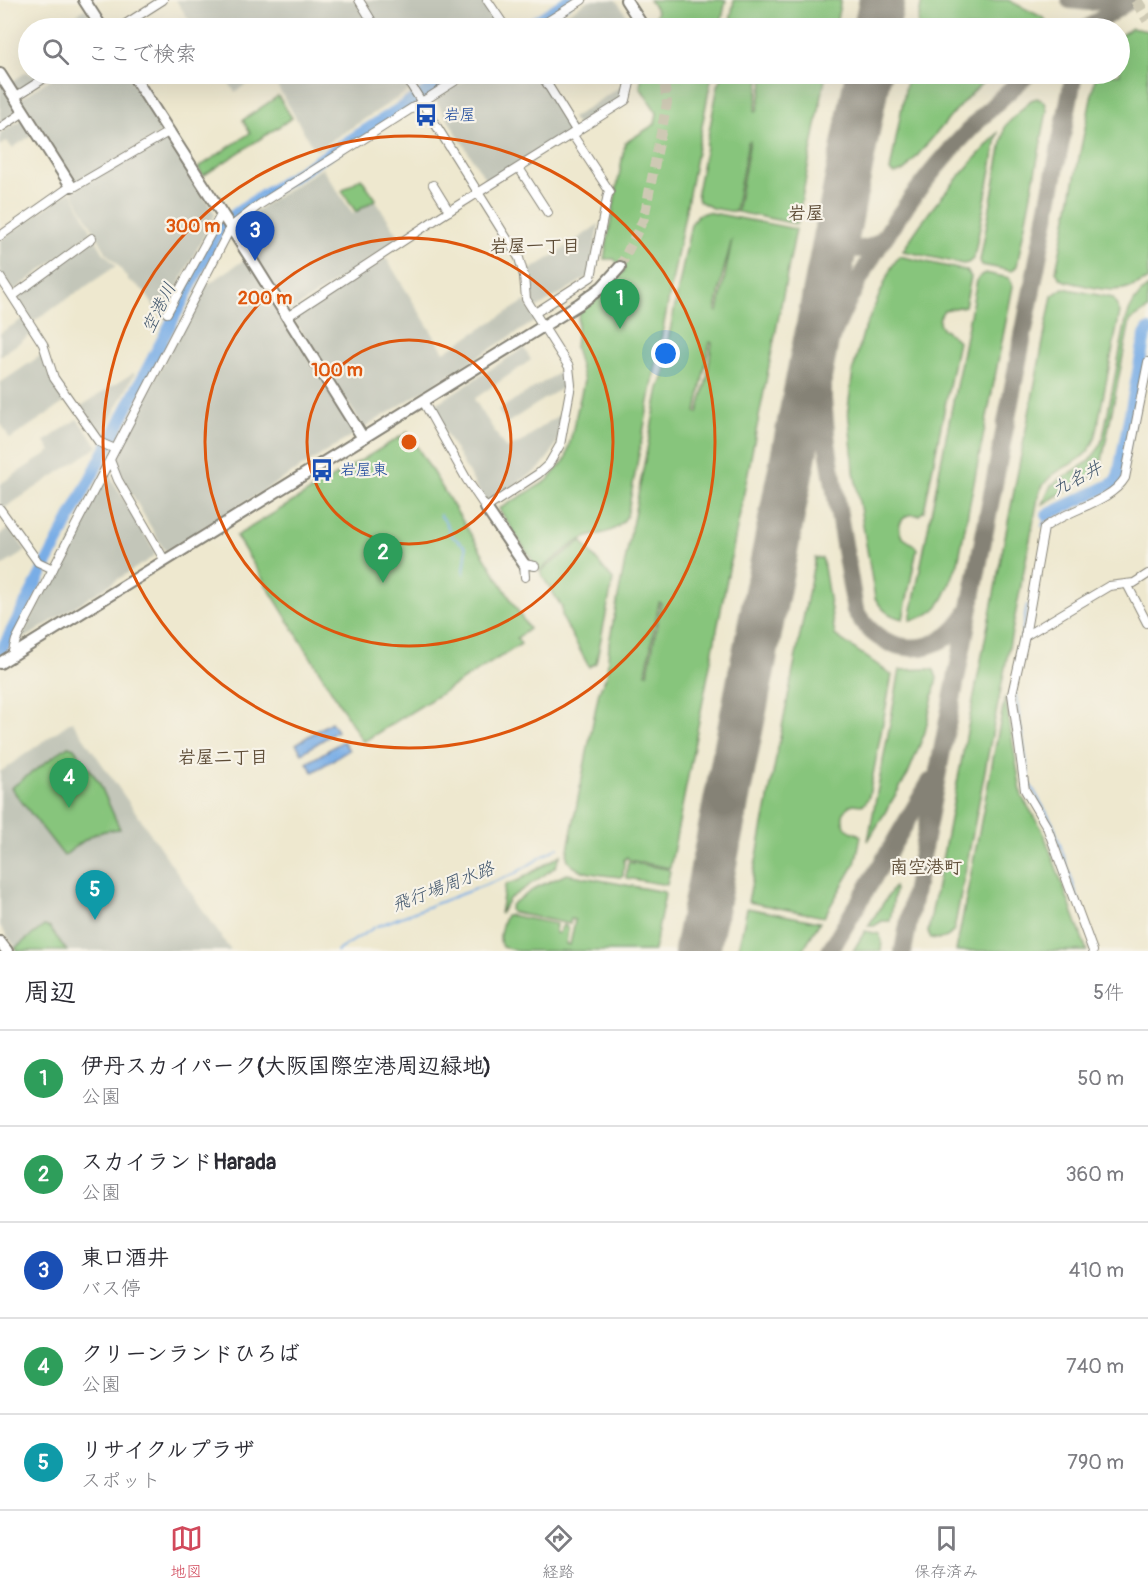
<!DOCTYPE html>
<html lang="ja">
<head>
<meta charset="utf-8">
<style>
	body { margin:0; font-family:Pangolin,"Klee One",sans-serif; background:#f2f2f3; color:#2b2b33 }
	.you { position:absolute; left:666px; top:354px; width:21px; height:21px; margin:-15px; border:4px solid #fff; border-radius:50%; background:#1a73e8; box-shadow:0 0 0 9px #1a73e833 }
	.badge { display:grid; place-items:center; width:39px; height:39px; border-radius:50%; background:#d1495b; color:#fff; font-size:20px; font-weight:700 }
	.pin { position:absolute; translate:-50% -50px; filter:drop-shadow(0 2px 3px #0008) }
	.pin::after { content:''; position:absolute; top:32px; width:21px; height:18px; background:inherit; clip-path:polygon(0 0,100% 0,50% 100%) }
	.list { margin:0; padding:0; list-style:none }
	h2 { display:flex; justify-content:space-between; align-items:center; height:78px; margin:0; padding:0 24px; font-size:26px }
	h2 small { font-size:20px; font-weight:400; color:#7c7c81 }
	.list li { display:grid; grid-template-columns:39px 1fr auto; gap:18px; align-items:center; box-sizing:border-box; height:96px; padding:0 24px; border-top:2px solid #e1e1e2 }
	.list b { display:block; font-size:22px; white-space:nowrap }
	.list p { margin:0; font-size:20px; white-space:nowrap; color:#7c7c81 }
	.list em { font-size:20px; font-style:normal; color:#7c7c81 }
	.icon { flex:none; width:33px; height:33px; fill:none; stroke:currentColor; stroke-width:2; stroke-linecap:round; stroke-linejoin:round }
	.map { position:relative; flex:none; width:1148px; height:951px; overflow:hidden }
	.search { position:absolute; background:#fff; box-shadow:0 6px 24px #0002; left:18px; right:18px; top:18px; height:66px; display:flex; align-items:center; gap:15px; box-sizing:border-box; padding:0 21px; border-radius:33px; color:#7c7c81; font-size:22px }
	.sheet { height:558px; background:#fff }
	nav { display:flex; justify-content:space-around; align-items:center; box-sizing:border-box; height:84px; border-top:2px solid #e1e1e2; background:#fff; font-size:16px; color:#7c7c81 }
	nav a { display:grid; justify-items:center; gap:3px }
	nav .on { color:#d1495b }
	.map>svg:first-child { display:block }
	.industrial { fill:#c3c6b9 }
	.green { fill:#87c57c; stroke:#52704c; stroke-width:1.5; fill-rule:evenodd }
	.water { fill:#79ade6; stroke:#4a6481; stroke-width:1.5 }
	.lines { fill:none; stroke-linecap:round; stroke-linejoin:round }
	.stream { stroke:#79ade6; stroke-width:2 }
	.river { stroke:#79ade6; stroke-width:12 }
	.taxiway { stroke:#858276; stroke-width:18 }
	.runway { stroke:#858276; stroke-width:46 }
	.secondary-tunnel { stroke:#cec9b4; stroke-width:10; stroke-dasharray:10 5; stroke-linecap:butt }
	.primary-tunnel { stroke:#cec9b4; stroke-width:12; stroke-dasharray:12 6; stroke-linecap:butt }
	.street-casing { stroke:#858276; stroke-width:10 }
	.secondary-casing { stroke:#858276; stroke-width:14 }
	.street { stroke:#fff; stroke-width:8 }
	.secondary { stroke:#fff; stroke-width:10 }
	.ring { fill:none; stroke:#de560d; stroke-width:3 }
	.labels { text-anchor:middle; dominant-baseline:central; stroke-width:4.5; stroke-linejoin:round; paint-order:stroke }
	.transit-label { font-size:16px; fill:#164399; stroke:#f7f3e8; text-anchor:start }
	.neighbourhood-label { font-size:18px; font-weight:bold; fill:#5e4d37; stroke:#f7f3e8 }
	.water-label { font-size:18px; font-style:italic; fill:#41566d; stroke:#f7f3e8 }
	.centre { fill:#de560d; stroke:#f7f3e8; stroke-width:3 }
	.ring-label { font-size:18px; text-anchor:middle; font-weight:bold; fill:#de560d; stroke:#f7f3e8; stroke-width:4.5; stroke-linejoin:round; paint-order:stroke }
</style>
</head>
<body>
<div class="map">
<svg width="1148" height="951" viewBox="0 0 1148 951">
	<rect width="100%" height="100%" fill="#f7f3e8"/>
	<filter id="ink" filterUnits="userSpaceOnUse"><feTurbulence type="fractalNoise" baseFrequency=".0167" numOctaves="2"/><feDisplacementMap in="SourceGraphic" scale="12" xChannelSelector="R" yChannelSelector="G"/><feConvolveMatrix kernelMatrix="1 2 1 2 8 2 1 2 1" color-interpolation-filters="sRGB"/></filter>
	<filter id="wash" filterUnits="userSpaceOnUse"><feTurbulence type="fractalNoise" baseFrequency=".008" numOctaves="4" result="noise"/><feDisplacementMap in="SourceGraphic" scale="24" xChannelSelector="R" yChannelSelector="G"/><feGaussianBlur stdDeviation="1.35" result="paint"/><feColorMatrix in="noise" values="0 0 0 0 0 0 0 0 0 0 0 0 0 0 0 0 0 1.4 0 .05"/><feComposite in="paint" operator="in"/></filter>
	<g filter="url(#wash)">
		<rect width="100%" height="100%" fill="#eee8cf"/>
		<g class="industrial">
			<path d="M 176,0 L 355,0 L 373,28 L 194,28 Z"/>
			<path d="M 363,0 L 484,0 L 503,28 L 381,28 Z"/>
			<path d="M 589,0 L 616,0 L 635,28 L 601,28 L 611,21 L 606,14 L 583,28 L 545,28 Z"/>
			<path d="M 85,9 L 98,28 L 56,28 Z"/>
			<path d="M 28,71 L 28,74 L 47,74 L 16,93 L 10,83 Z"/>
			<path d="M 59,74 L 127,74 L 165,131 L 75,185 L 20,99 Z"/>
			<path d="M 223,74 L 261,74 L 235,92 Z"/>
			<path d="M 270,74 L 401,74 L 411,89 L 317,150 L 313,147 Z"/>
			<path d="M 475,74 L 538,74 L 572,128 L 570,134 L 489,185 L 435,99 Z"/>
			<path d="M 0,79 L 20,111 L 0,125 Z"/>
			<path d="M 626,83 L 624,99 L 581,127 L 577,125 L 572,118 Z"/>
			<path d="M 24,118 L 34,134 L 12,148 L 7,141 L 0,146 L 0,133 Z"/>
			<path d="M 167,136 L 215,214 L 162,318 L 143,290 L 129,281 L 118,265 L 107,254 L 72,191 Z"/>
			<path d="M 322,168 L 353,214 L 375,200 L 401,239 L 289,312 L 236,229 L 238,225 L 263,206 Z"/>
			<path d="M 69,192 L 72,192 L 92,232 L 14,291 L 0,274 L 0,240 Z"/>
			<path d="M 599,224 L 589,276 L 539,307 L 536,307 L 529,294 L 528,271 L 556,254 Z"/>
			<path d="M 95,238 L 103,252 L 116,266 L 33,322 L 16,297 Z"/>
			<path d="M 247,258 L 355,434 L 168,550 L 164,550 L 119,472 L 115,457 L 201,289 Z"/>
			<path d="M 386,258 L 444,352 L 525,301 L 537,320 L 364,428 L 294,320 L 294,316 Z"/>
			<path d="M 23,319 L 32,334 L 0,356 L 0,333 Z"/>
			<path d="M 524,348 L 531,360 L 474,399 L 506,449 L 525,440 L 538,429 L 562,413 L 558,440 L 552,452 L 539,469 L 489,502 L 484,500 L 431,407 Z"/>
			<path d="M 43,354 L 50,377 L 65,402 L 10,439 L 0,422 L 0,383 Z"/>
			<path d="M 565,369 L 568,384 L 507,423 L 498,410 Z"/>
			<path d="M 133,373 L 135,373 L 100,439 L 78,408 Z"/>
			<path d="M 77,419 L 98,446 L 96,448 L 3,509 L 0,505 L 0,484 L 51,451 L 45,441 Z"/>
			<path d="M 109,474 L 155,552 L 153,557 L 19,642 L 105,475 Z"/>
			<path d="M 10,528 L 26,551 L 0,567 L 0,534 Z"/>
			<path d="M 72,721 L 141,820 L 231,951 L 18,951 L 0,926 L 0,772 Z"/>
		</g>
		<g class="green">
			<path d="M 649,0 L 726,0 L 720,28 L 653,28 L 657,11 Z"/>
			<path d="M 734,0 L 841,0 L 835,28 L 729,28 Z"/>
			<path d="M 922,0 L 1008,0 L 1044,18 L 1048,24 L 1046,28 L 917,28 Z"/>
			<path d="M 1131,28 L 1148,31 L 1148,279 C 1119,298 1096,288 1065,281 L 1059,277 L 1056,271 L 1096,74 L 1120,74 L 1120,36 Z"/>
			<path d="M 642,74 L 712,74 L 627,516 C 612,539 596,530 577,542 C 564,550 552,561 539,571 L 499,509 L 547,481 L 566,459 L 584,381 L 575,347 L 579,311 L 607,289 L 625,270 L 614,259 L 604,259 L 625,143 L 655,124 L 657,113 L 640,87 Z"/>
			<path d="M 723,74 L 761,74 L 755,111 L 757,111 L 765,74 L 826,74 L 797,224 L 737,212 L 750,141 L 748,142 L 735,212 L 712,208 L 699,201 L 697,192 L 718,86 Z"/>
			<path d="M 908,74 L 991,74 L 964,101 L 905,170 L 894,174 L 890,171 Z"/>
			<path d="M 278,96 L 292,118 L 203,176 L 198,168 L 250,133 L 243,120 Z"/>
			<path d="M 1037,98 L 1045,102 L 1047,111 L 1017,266 L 1012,271 L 982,265 L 980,261 L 1005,126 L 1031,100 Z"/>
			<path d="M 998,133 L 974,258 L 968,263 L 963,264 L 903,251 C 929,207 964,171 998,133 Z"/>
			<path d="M 361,178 L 376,199 L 356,212 L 342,191 Z"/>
			<path d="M 707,212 L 796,229 L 670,868 L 629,860 L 627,857 L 624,860 L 623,876 L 621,877 C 605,875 567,874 567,855 L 599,691 L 607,675 L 609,643 L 659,388 C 666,374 669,361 667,346 L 691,224 L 698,215 ZM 732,239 L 718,312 L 716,311 L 722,277 ZM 710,342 L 712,343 L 707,378 L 698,413 L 696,412 ZM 659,602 L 661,603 L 648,673 L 646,673 Z"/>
			<path d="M 899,256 L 967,271 L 971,277 L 965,306 L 944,310 C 930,329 949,330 958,341 L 924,511 L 919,515 C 904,512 895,524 902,537 L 914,545 L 917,549 L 903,619 C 889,616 882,610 875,598 L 854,471 L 848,409 L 853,370 L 863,333 L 891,268 Z"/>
			<path d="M 985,273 L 1009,278 L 1013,286 L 958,563 C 946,591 944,615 910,620 L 977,280 L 981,275 Z"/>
			<path d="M 1148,287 L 1148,309 L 1130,321 L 1100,471 L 1043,504 L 1051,485 L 1088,462 L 1099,448 L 1103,437 L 1126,320 C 1130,306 1136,296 1148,287 Z"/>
			<path d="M 1063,288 L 1113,298 L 1120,312 L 1099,418 C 1095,474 1055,456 1039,493 L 954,930 C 948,939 941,940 931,938 L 928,932 L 1052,296 Z"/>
			<path d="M 408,432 L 529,629 L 517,638 L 521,644 L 363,742 L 236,536 Z"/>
			<path d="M 581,541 L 613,580 L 596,663 L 589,667 L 562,617 L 562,607 L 541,574 L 541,571 Z"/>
			<path d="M 815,558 L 822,558 L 823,561 L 835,635 L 892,675 L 869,796 C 867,799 867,802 864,804 C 860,806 858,804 854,804 C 844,806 840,818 845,826 C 848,832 856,832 861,836 L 855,864 L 824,917 L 748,902 Z"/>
			<path d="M 928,669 L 934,670 L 937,678 L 925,732 L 908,774 L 868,841 L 900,670 Z"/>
			<path d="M 1005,697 L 1022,797 L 1042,829 L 1087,951 L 956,951 Z"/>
			<path d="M 68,746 L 74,748 L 99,782 L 120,829 C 91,831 86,839 64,856 L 11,788 Z"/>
			<path d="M 561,855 L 555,867 L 550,871 L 509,899 L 500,914 L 505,885 L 519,880 Z"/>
			<path d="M 628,862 L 667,869 L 670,871 L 667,885 L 626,878 Z"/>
			<path d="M 567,874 L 664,892 L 665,894 L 654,951 L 518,951 L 502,947 C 497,938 502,924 506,915 L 509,915 L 556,924 L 555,933 L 559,933 L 563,925 L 566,926 L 568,930 L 566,944 L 570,945 L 575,920 L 571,919 L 570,924 L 511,912 L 510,909 L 512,904 L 537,887 Z"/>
			<path d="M 894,887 L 895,890 L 890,921 L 882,921 L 874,926 L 868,926 Z"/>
			<path d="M 747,908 L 820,922 L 802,951 L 738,951 Z"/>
			<path d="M 44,926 L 50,928 L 67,951 L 18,951 L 15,948 Z"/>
			<path d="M 865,931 L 879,934 L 882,941 L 881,951 L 853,951 Z"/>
		</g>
		<g class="water">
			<path d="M 331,722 L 337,731 L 302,753 L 296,744 Z"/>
			<path d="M 343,741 L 349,750 L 313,772 L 307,763 Z"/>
		</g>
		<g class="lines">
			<g class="stream">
				<path d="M 440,515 L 445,521 L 452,536 L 466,547 C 467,557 464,565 464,574"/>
				<path d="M 1042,526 L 1047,515"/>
				<path d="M 1020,644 L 1027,605"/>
				<path d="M 1015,691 L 1030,784 L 1053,824 L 1085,919"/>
				<path d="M 337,951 L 375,927 L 514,874 L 558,847"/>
			</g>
			<g class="river">
				<path d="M 525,28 L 569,0"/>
				<path d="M 1047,515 L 1114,483 L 1118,477 L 1145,335 L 1148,330"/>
				<path d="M 0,653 L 223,223 L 248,205 L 454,74"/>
			</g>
			<g class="taxiway">
				<path d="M 1070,0 L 1089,2 L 1111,0"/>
				<path d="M 1088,28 L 1130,0"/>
				<path d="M 836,237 C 849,251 866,253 881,241"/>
				<path d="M 830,266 L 823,332 L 823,399 L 827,443 L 855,610 C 880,657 940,662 967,613"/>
				<path d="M 795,447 C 831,297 912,174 1028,74"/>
				<path d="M 698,951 L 699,939"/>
				<path d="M 830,951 L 930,782"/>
				<path d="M 903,951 L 1074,74"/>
			</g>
			<g class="runway">
				<path d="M 876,28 L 882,0"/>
				<path d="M 697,951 L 868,74"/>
			</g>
		</g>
	</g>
	<g filter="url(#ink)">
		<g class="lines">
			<path class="secondary-tunnel" d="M 620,267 L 644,218 L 667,103 L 663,74"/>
			<path class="primary-tunnel" d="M 1136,0 L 1148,20"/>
			<g class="street-casing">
				<g id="street">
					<path d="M 359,0 L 376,28"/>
					<path d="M 487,0 L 506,28"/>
					<path d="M 119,28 L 163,0"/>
					<path d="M 537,28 L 582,0"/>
					<path d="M 404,74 L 519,258 L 524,276 L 526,299 L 569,367 L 571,385 L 560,445 L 549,464 L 538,474 L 486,508 L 467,480 L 423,401"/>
					<path d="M 541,74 L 577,132"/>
					<path d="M 15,97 L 51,74"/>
					<path d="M 0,128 L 24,112"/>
					<path d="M 572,134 L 610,192"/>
					<path d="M 519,168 L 548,213"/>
					<path d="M 433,185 L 449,211"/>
					<path d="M 0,236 L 71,186 L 74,187 L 170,131"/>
					<path d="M 0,277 L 43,344 L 54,378 L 99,442 L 115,449"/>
					<path d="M 13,296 L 92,238"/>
					<path d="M 167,313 L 222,213"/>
					<path d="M 535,313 L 591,277 L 608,194"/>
					<path d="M 287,317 L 441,216 L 626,100 L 632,74"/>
					<path d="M 110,460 L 118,480 L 165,561"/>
					<path d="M 0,509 L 38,562 L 53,569"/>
					<path d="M 525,577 L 524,564 L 535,566"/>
					<path d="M 1127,584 L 1147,623"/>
					<path d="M 1025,636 L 1109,586 L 1134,583 L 1148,574"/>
					<path d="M 12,655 L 16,640 L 231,227 L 259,205 L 466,74"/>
					<path d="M 1093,951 L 1047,827 L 1025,790 L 1012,694 L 1025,636 L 1044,528 C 1067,509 1110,503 1125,478 L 1148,362"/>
				</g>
			</g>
			<g class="secondary-casing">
				<g id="secondary">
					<path d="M 84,0 L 102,28"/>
					<path d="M 626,0 L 644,28"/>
					<path d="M 0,74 L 71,186"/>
					<path d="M 132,74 L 253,262 L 363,438"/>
					<path d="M 486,508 L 524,564"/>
					<path d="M 0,663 L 579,304 L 602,287 L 620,267"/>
					<path d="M 0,942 L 7,951"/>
				</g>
			</g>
			<use href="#street" class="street"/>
			<use href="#secondary" class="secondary"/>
		</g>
	</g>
	<g class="ring">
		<circle cx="409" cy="442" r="102"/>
		<circle cx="409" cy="442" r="204"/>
		<circle cx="409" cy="442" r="306"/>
	</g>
	<defs>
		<g id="bus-bare" transform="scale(1.8)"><path d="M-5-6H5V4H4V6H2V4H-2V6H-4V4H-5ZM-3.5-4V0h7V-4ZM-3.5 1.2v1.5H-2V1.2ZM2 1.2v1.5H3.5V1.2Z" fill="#1a4fb4" stroke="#f7f3e8" stroke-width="2.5" paint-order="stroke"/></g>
	</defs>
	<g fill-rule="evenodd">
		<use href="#bus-bare" x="426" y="115"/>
		<use href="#bus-bare" x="322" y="470"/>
	</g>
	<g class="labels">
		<g class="transit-label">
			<text x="444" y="115">岩屋</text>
			<text x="340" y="470">岩屋東</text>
		</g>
		<g class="neighbourhood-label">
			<text x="806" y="213">岩屋</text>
			<text x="535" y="246">岩屋一丁目</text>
			<text x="223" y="757">岩屋二丁目</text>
			<text x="926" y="867">南空港町</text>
		</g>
		<g class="water-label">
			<text transform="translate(159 308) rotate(-63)">空港川</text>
			<text transform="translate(1077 479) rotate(-28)">九名井</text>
			<text transform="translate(443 887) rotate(-21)">飛行場周水路</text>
		</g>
	</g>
	<circle cx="409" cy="442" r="9" class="centre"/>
	<g class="ring-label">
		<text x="193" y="232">300 m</text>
		<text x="265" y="304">200 m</text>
		<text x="337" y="376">100 m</text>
	</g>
</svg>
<div class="you"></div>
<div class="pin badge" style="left:620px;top:329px;background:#2e9e5b">1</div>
<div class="pin badge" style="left:383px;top:583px;background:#2e9e5b">2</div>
<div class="pin badge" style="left:255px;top:261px;background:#1a4fb4">3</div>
<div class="pin badge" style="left:69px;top:808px;background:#2e9e5b">4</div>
<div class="pin badge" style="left:95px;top:920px;background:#0f9aa8">5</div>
<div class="search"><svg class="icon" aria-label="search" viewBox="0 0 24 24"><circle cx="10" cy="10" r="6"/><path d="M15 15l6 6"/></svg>ここで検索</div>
</div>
<section class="sheet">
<h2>周辺<small>5件</small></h2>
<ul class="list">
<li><span class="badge" style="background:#2e9e5b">1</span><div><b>伊丹スカイパーク(大阪国際空港周辺緑地)</b><p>公園</p></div><em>50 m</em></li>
<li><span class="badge" style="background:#2e9e5b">2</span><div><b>スカイランドHarada</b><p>公園</p></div><em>360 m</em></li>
<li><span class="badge" style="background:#1a4fb4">3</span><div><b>東口酒井</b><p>バス停</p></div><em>410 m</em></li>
<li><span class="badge" style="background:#2e9e5b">4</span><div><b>クリーンランドひろば</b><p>公園</p></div><em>740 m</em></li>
<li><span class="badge" style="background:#0f9aa8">5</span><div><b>リサイクルプラザ</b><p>スポット</p></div><em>790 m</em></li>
</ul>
</section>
<nav>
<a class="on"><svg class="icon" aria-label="map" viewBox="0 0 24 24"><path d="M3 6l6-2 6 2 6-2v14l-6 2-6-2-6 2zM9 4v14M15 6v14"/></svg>地図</a>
<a><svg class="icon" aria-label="directions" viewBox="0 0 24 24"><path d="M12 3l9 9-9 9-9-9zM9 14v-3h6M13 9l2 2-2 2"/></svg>経路</a>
<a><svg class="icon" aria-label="saved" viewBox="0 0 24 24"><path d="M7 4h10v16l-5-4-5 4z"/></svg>保存済み</a>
</nav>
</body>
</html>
